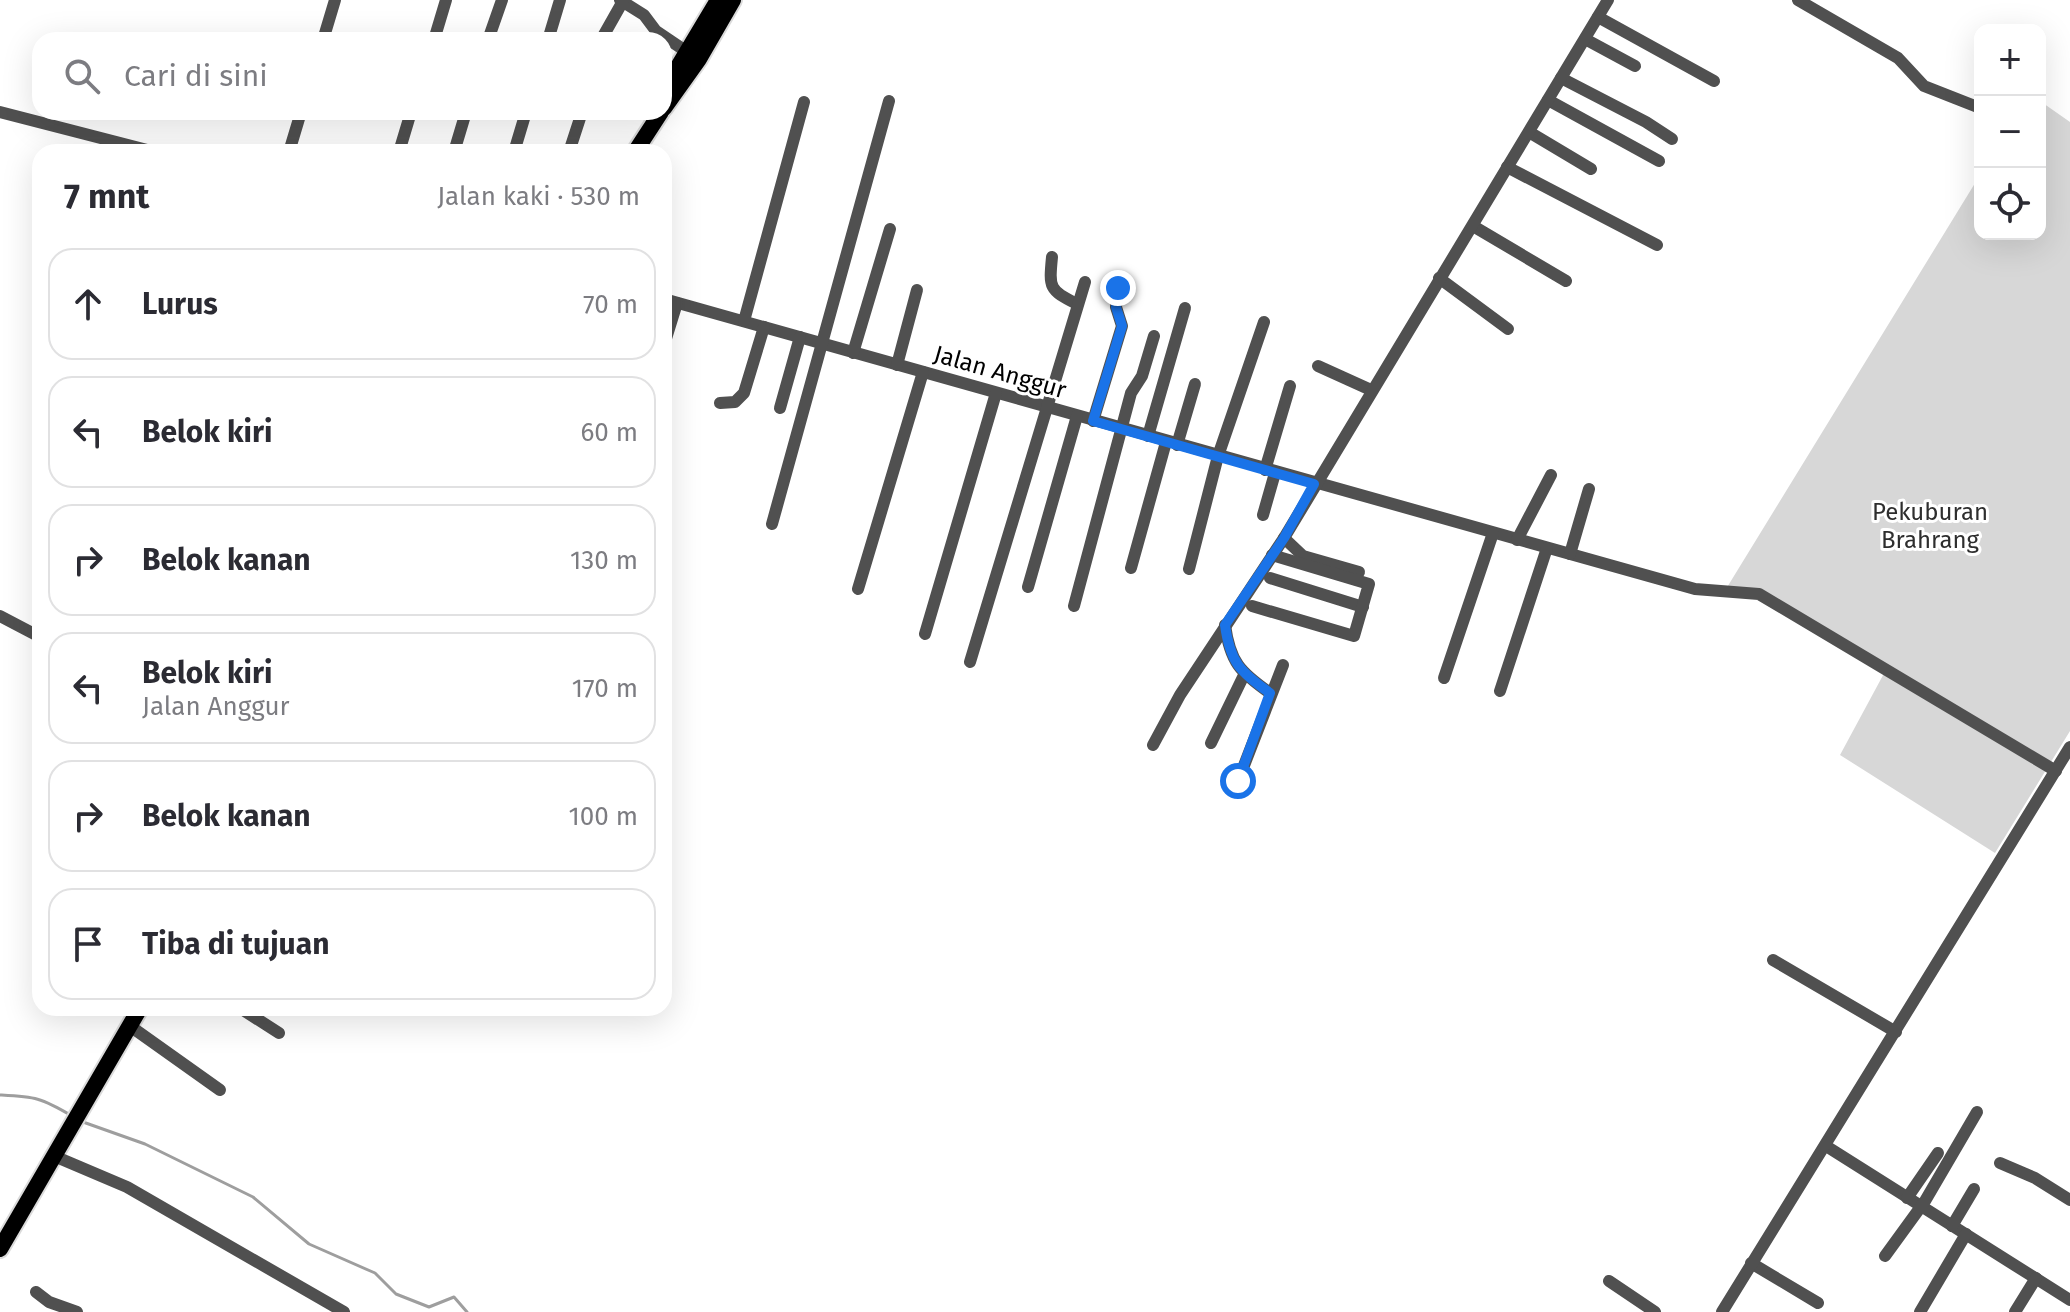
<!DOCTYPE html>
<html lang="id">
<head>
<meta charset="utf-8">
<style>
	body { margin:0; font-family:"Fira Sans",sans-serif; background:#f2f2f3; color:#2b2b33 }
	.controls { position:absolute; right:24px; top:24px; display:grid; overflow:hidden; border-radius:16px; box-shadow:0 8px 32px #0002 }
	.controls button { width:72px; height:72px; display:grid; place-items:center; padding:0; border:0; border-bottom:2px solid #e1e1e2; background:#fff; color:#2b2b33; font:40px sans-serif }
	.stop { position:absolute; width:24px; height:24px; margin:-18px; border:6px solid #1a73e8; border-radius:50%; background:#fff }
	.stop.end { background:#1a73e8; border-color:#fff; box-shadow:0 2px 8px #0008 }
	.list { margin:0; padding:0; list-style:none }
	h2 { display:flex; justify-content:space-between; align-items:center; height:104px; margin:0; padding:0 32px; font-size:34px }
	h2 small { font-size:26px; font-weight:400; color:#7c7c81 }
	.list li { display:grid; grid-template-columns:52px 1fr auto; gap:24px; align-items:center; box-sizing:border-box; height:112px; margin:0 16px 16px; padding:0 16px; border:2px solid #e1e1e2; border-radius:24px }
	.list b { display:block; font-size:30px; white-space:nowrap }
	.list p { margin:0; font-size:26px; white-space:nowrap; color:#7c7c81 }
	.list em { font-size:26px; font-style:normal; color:#7c7c81 }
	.icon { flex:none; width:44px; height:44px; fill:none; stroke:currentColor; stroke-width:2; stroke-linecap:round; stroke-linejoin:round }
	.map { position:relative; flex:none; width:2070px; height:1312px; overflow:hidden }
	.search { position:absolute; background:#fff; box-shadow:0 8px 32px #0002; left:32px; top:32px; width:640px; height:88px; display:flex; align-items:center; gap:20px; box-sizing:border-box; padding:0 28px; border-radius:24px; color:#7c7c81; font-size:30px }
	.panel { position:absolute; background:#fff; box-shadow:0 8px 32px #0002; left:32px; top:144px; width:640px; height:872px; border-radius:24px }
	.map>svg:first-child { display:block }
	.green { fill:#d7d7d7 }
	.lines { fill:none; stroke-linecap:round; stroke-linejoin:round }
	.stream { stroke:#9e9e9e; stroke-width:3 }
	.major-casing { stroke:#dbdbdb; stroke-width:20 }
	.minor { stroke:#505050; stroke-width:12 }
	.major { stroke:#000; stroke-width:16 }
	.route { stroke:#1a73e8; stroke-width:10 }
	.labels { text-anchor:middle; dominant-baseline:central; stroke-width:6; stroke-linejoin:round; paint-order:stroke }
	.street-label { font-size:24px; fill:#000; stroke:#fff }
	.park-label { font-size:24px; fill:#2e2e2e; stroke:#fff }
</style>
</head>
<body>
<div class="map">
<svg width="2070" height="1312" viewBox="0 0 2070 1312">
	<rect width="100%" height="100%" fill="#fff"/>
	<path class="green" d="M 2040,101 L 2070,122 L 2070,731 L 1995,853 L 1840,755 L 1888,666 L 1762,591 L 1726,589 L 1980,175 L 1980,234 L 2040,234 Z"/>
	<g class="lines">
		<g class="stream">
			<path d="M 0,1095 C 35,1097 40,1097 72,1116"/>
			<path d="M 83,1122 L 145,1144 L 253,1197 L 309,1244 L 375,1273 L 396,1294 L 429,1307 L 454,1297 L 467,1312"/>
		</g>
		<g class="major-casing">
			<g id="major">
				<path d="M 664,90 L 718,0"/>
				<path d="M 664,108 L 699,59 L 733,0"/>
				<path d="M 635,152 L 661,112"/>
				<path d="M 0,1249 L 140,1008"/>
			</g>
		</g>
		<g class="minor">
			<path d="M 620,0 L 644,15 L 656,31 L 693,56"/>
			<path d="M 1798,0 L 1898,58 L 1924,86 L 1980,108"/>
			<path d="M 1598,17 L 1714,81"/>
			<path d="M 1585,39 L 1635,66"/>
			<path d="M 323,40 L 335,0"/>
			<path d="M 434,40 L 446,0"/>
			<path d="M 488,40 L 502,0"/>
			<path d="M 548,40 L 560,0"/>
			<path d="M 601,40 L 623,1"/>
			<path d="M 1561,78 L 1646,122 L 1672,139"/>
			<path d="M 1548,100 L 1659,161"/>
			<path d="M 0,112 L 155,152"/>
			<path d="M 1529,132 L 1591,169"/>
			<path d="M 289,152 L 301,112"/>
			<path d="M 399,152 L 411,112"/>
			<path d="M 454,152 L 466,112"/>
			<path d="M 514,152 L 526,112"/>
			<path d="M 569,152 L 582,112"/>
			<path d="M 1507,167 L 1657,245"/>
			<path d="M 1473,226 L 1566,281"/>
			<path d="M 1052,257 C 1049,288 1049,290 1077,304"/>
			<path d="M 1439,278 L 1508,329"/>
			<path d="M 664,299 L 1695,589 L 1759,594 L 2056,771"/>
			<path d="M 744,321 L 804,102"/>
			<path d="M 664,345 L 677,303"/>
			<path d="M 853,353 L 890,229"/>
			<path d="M 897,365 L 917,290"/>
			<path d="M 1318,366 L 1371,390"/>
			<path d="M 720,403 L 735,402 L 744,393 L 764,327"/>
			<path d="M 780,408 L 800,337"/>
			<path d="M 1093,421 L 1122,326 L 1116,307 L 1118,288"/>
			<path d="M 1148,436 L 1185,308"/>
			<path d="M 1177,445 L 1195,384"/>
			<path d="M 1265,470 L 1290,386"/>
			<path d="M 1263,515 L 1275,473"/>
			<path d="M 772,524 L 889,101"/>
			<path d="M 1284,538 L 1303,556 L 1359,572"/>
			<path d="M 1517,540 L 1551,475"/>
			<path d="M 1570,554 L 1589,489"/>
			<path d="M 1131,568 L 1166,442"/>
			<path d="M 1189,569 L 1218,456 L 1264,322"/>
			<path d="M 1270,578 L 1363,607"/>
			<path d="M 1028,587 L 1077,416"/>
			<path d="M 858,589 L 923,372"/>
			<path d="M 1074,606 L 1131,393 L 1142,376 L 1154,336"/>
			<path d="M 1252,606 L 1354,636 L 1369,584 L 1272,555"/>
			<path d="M 0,616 L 40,637"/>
			<path d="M 1225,625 C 1230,662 1240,672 1270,693"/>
			<path d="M 925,634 L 996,393"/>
			<path d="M 970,662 L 1085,282"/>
			<path d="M 1444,678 L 1493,533"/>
			<path d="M 1500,691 L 1547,548"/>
			<path d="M 1211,743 L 1244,675"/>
			<path d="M 1153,745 L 1180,695 L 1284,538 L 1608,0"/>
			<path d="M 1238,781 L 1283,665"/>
			<path d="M 1773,960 L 1896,1032"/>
			<path d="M 240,1008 L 279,1033"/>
			<path d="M 130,1026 L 220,1090"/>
			<path d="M 1826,1146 L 2070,1300"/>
			<path d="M 54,1156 L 127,1187 L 344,1312"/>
			<path d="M 2000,1163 L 2035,1178 L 2070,1200"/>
			<path d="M 1907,1198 L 1938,1153"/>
			<path d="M 1952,1226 L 1974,1189"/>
			<path d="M 1885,1256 L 1925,1201 L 1977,1112"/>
			<path d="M 1751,1263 L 1818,1303"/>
			<path d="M 1609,1281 L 1655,1312"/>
			<path d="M 36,1292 L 49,1302 L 77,1312"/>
			<path d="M 1722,1312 L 2070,747"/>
			<path d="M 1920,1312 L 1966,1234"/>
			<path d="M 2015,1312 L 2036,1278"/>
		</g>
		<use href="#major" class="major"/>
	</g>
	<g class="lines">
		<path class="route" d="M 1118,288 L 1116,307 L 1122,326 L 1093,421 L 1314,484 L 1284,538 L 1225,625 C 1230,662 1240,672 1270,693 L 1238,781"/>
	</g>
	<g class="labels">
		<g class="street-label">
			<text transform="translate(1000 372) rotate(16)">Jalan Anggur</text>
		</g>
		<g class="park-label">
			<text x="1930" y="512">Pekuburan<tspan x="1930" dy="28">Brahrang</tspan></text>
		</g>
	</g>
</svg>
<div class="controls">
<button>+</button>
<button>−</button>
<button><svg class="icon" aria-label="locate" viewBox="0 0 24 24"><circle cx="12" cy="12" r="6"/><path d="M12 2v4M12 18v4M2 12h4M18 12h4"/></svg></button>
</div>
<div class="stop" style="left:1238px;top:781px"></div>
<div class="stop end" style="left:1118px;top:288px"></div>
<div class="search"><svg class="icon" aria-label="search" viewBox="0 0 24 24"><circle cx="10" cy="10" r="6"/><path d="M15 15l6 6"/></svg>Cari di sini</div>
<section class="panel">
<h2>7 mnt<small>Jalan kaki · 530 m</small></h2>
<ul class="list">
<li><svg class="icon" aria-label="ahead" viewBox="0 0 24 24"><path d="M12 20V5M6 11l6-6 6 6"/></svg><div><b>Lurus</b></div><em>70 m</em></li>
<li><svg class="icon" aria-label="left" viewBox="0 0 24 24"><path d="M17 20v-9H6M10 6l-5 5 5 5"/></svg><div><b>Belok kiri</b></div><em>60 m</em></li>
<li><svg class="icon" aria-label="right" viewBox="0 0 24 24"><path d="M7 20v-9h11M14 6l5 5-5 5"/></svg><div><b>Belok kanan</b></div><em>130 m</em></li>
<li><svg class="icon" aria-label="left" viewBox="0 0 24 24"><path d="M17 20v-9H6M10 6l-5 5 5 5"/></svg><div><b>Belok kiri</b><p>Jalan Anggur</p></div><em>170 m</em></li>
<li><svg class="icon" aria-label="right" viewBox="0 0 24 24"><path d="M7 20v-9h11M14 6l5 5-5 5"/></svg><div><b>Belok kanan</b></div><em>100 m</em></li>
<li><svg class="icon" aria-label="arrive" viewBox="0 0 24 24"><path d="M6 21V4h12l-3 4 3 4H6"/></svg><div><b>Tiba di tujuan</b></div></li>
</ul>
</section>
</div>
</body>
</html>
